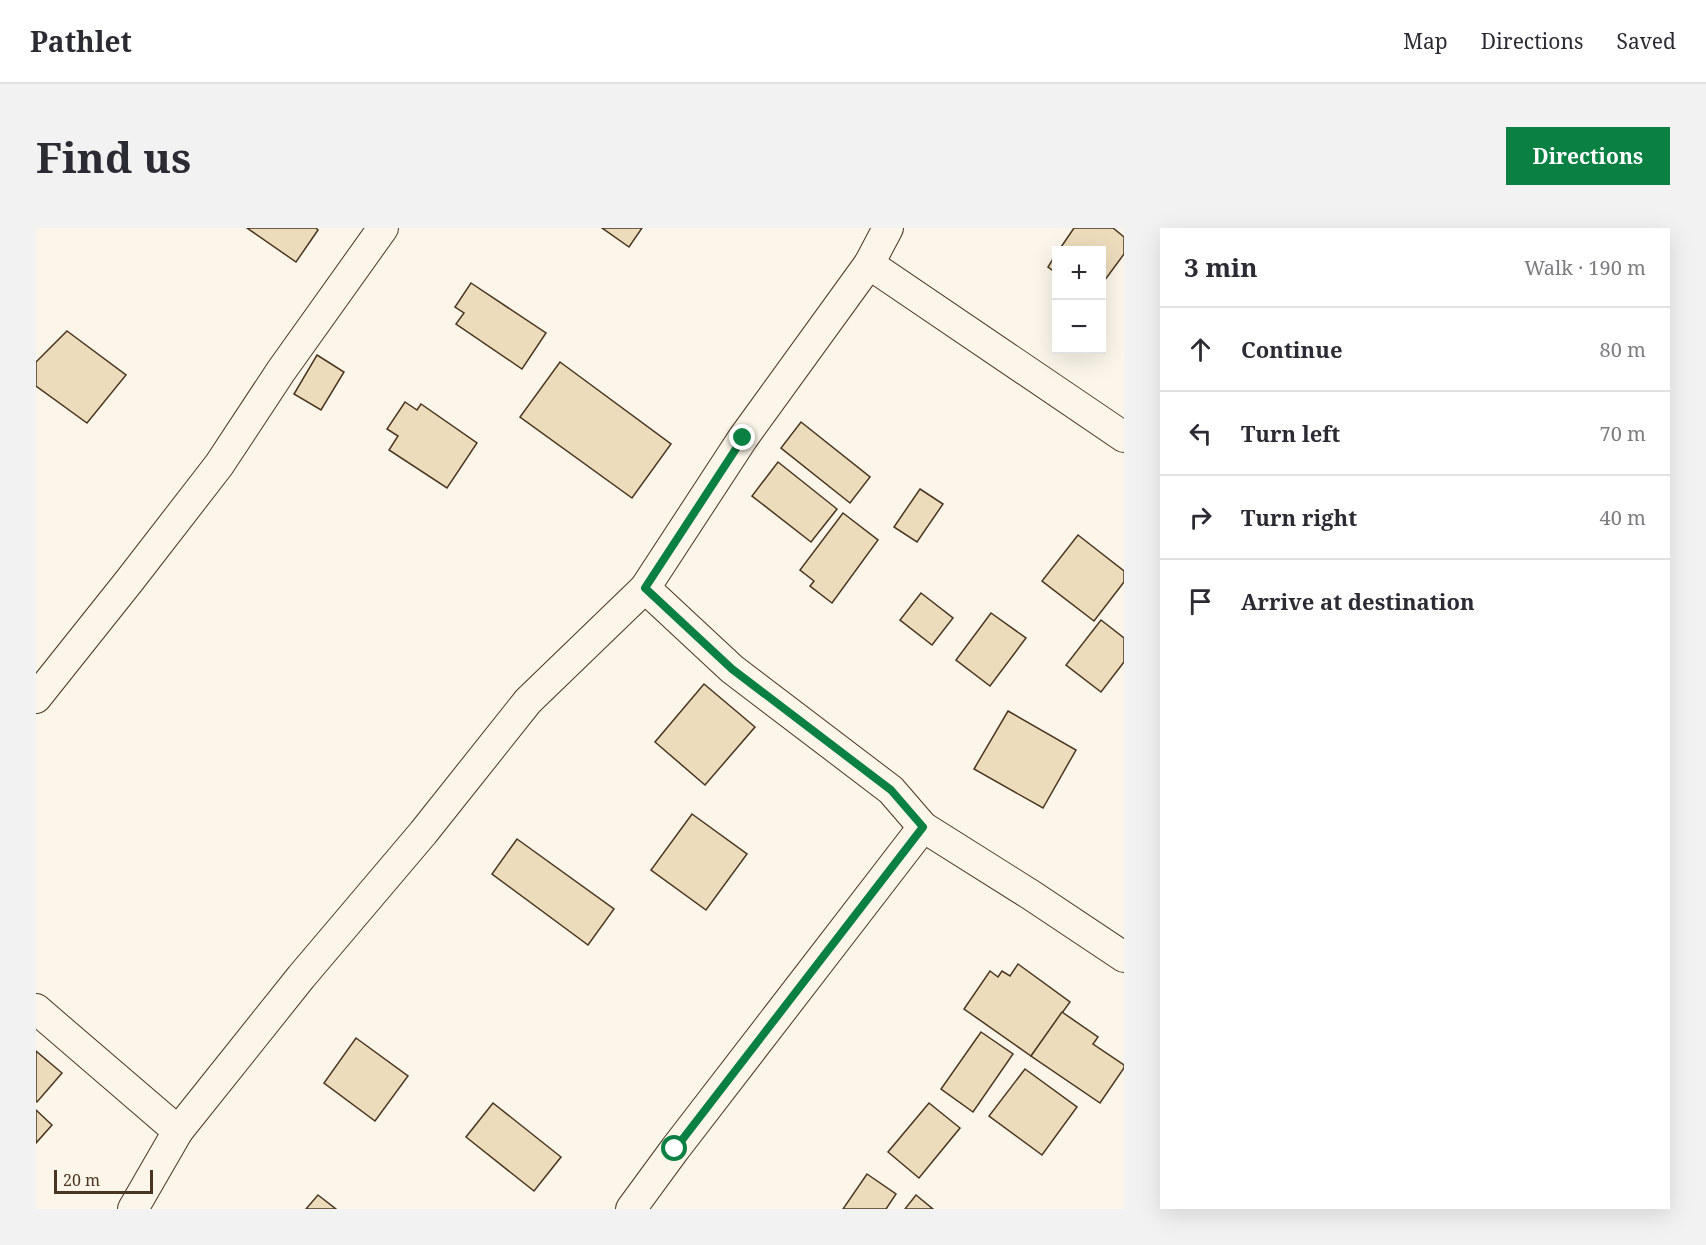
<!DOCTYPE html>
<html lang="en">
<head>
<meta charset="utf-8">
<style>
	body { margin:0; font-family:"Noto Serif",serif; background:#f2f2f3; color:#2b2b33 }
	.controls { position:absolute; right:18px; top:18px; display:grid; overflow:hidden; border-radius:0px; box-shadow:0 6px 24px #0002 }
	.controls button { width:54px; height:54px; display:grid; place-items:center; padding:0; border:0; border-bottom:2px solid #e1e1e2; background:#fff; color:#2b2b33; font:30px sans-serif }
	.scale { position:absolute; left:18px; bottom:15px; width:99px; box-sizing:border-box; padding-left:6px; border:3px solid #4a3520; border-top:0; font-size:16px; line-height:21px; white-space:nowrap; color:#4a3520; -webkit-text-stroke:4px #fbf6e9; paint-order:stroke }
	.stop { position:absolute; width:18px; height:18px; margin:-14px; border:4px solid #0b8043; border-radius:50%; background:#fff }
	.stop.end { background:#0b8043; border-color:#fff; box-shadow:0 2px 6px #0008 }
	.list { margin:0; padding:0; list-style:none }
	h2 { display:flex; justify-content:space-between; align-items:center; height:78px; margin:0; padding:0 24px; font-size:26px }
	h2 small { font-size:20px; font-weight:400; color:#7c7c81 }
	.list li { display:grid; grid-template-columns:39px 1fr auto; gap:18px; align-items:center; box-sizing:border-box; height:84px; padding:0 24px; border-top:2px solid #e1e1e2 }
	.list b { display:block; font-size:22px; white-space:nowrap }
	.list em { font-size:20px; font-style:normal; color:#7c7c81 }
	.icon { flex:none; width:33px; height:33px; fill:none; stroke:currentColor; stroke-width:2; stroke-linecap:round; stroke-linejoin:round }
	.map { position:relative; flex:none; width:1088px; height:981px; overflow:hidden; border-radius:0px }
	header { display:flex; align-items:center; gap:36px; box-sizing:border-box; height:84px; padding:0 30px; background:#fff; border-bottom:2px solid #e1e1e2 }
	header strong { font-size:28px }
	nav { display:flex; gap:33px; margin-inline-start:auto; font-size:21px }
	.intro { display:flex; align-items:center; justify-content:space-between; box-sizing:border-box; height:144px; padding:0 36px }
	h1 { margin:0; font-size:42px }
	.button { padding:15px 27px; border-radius:0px; background:#0b8043; color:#fff; font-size:21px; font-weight:700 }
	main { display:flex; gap:36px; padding:0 36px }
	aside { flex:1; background:#fff; border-radius:0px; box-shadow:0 6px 24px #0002 }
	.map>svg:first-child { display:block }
	.building { fill:#ecdcbc; stroke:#4a3520; stroke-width:1.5 }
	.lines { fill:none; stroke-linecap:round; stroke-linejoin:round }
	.street-casing { stroke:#4a3520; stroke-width:32 }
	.street { stroke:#fbf6e9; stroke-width:30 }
	.route { stroke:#0b8043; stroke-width:8 }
</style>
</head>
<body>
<header>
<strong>Pathlet</strong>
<nav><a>Map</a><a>Directions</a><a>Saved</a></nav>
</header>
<div class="intro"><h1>Find us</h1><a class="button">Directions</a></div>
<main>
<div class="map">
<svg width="1088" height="981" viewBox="0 0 1088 981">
	<rect width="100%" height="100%" fill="#fbf6e9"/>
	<g class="building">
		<path d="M 211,0 L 280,0 L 282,2 L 260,34 Z"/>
		<path d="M 566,0 L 606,0 L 593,19 Z"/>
		<path d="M 1038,0 L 1077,0 L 1088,9 L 1088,26 L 1066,56 L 1066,22 L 1023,22 Z"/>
		<path d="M 1020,26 L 1020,45 L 1012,39 Z"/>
		<path d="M 435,55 L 510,105 L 486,141 L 420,96 L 428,85 L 419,79 Z"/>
		<path d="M 31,103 L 90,147 L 51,195 L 0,158 L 0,134 Z"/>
		<path d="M 281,127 L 308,144 L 285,182 L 258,166 Z"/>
		<path d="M 524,134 L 635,216 L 596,270 L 484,189 Z"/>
		<path d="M 369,174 L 381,182 L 385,176 L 441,215 L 411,260 L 353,222 L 362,208 L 351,201 Z"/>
		<path d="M 765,194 L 834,249 L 814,275 L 745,220 Z"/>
		<path d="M 742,234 L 801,281 L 775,314 L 716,268 Z"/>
		<path d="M 884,261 L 907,276 L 881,314 L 858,299 Z"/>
		<path d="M 807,285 L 842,312 L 796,375 L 774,358 L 778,353 L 764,342 Z"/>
		<path d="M 1042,307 L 1088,343 L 1088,354 L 1058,393 L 1006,353 Z"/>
		<path d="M 885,365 L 917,390 L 896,417 L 864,392 Z"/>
		<path d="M 955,385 L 990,410 L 954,458 L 920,432 Z"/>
		<path d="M 1065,392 L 1088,410 L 1088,434 L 1065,464 L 1030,437 Z"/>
		<path d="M 668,456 L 719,499 L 669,557 L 619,514 Z"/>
		<path d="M 972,483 L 1040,522 L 1007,580 L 938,541 Z"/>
		<path d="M 656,586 L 711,626 L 670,682 L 615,642 Z"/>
		<path d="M 481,611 L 578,681 L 552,717 L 456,646 Z"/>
		<path d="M 982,736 L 1034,774 L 995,828 L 928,781 L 954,743 L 962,749 L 966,743 L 974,748 Z"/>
		<path d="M 1026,784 L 1062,809 L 1057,816 L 1088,837 L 1088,840 L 1064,875 L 995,828 Z"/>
		<path d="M 945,804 L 977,826 L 937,884 L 905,861 Z"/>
		<path d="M 320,810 L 372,848 L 339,893 L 288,855 Z"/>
		<path d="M 0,823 L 26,845 L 1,874 L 0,873 Z"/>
		<path d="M 989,841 L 1041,879 L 1006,927 L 953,888 Z"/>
		<path d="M 457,875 L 525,929 L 498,963 L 430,909 Z"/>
		<path d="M 893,875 L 924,900 L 883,950 L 852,924 Z"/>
		<path d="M 0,882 L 16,897 L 0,915 Z"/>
		<path d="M 831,946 L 860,966 L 850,981 L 807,981 Z"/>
		<path d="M 282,967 L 300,981 L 270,981 Z"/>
		<path d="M 880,967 L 897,981 L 869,981 Z"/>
	</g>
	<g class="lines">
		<g class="street-casing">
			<g id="street">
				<path d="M 833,36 L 1088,209"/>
				<path d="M 609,360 L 696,441 L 855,562 L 887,599 L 995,667 L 1088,729"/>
				<path d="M 0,470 L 94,352 L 183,237 L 245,143 L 347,0"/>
				<path d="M 0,781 L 142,903"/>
				<path d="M 97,981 L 142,903 L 265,749 L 387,605 L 492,473 L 609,360 L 707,210 L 833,36 L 852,0"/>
				<path d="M 595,981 L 639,921 L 887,599"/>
			</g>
		</g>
		<use href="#street" class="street"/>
	</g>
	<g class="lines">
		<path class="route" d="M 639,921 L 887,599 L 855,562 L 696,441 L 609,360 L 707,210"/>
	</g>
</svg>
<div class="controls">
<button>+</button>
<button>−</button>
</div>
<div class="scale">20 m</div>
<div class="stop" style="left:639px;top:921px"></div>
<div class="stop end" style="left:707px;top:210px"></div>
</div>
<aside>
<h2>3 min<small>Walk · 190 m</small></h2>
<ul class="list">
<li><svg class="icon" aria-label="ahead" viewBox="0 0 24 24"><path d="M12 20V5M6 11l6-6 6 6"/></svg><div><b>Continue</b></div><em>80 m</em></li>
<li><svg class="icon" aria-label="left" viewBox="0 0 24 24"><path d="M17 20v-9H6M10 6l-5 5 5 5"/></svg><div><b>Turn left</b></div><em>70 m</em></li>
<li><svg class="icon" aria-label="right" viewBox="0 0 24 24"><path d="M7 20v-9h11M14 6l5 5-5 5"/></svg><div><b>Turn right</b></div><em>40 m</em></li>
<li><svg class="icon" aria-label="arrive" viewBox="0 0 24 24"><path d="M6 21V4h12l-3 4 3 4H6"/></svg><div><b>Arrive at destination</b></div></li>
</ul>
</aside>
</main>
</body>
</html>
